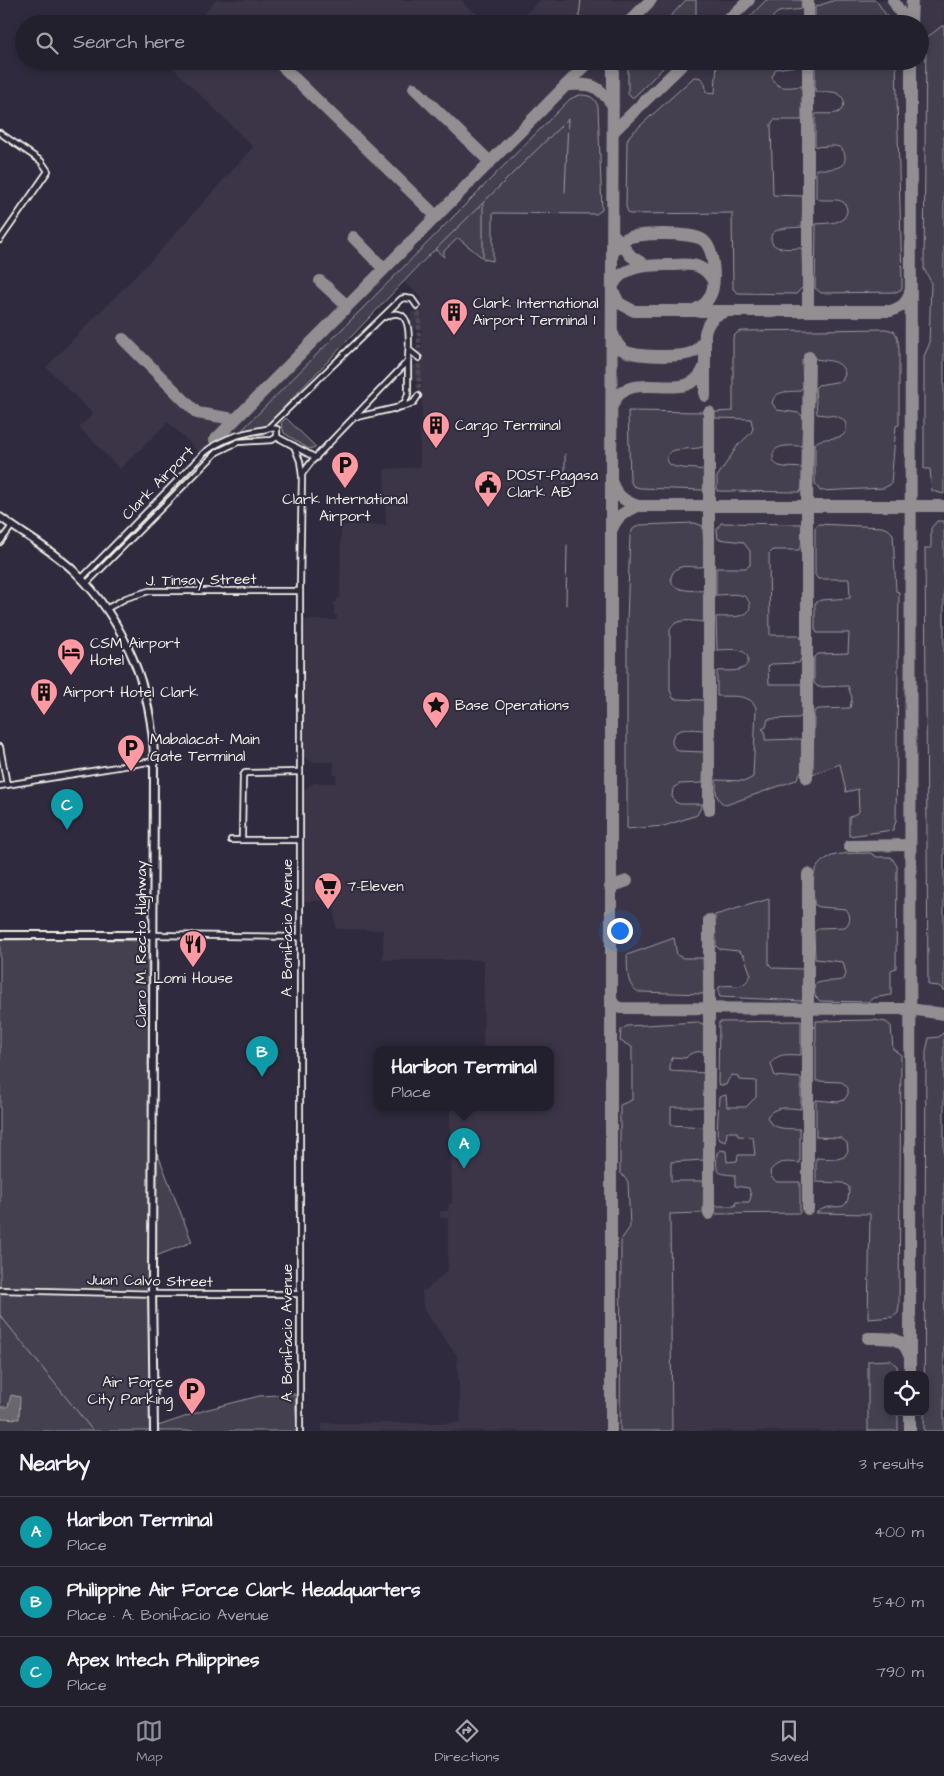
<!DOCTYPE html>
<html lang="en">
<head>
<meta charset="utf-8">
<style>
	body { margin:0; font-family:"Architects Daughter",sans-serif; background:#2f2d3a; color:#f1f3f6 }
	.controls { position:absolute; right:15px; bottom:15px; display:grid; overflow:hidden; border-radius:10px; box-shadow:0 2px 8px #0003 }
	.controls button { width:45px; height:45px; display:grid; place-items:center; padding:0; border:0; border-bottom:1px solid #403e4a; background:#23202e; color:#f1f3f6; font:25px sans-serif }
	.you { position:absolute; left:619px; top:930px; width:18px; height:18px; margin:-12px; border:4px solid #fff; border-radius:50%; background:#1a73e8; box-shadow:0 0 0 8px #1a73e833 }
	.badge { display:grid; place-items:center; width:32px; height:32px; border-radius:50%; background:#8c9099; color:#fff; font-size:16px; font-weight:700 }
	.pin { position:absolute; translate:-50% -41px; filter:drop-shadow(0 1px 2px #0008) }
	.pin::after { content:''; position:absolute; top:26px; width:18px; height:15px; background:inherit; clip-path:polygon(0 0,100% 0,50% 100%) }
	.popup { position:absolute; left:374px; top:1046px; width:180px; height:65px; box-sizing:border-box; display:grid; place-content:center; border-radius:10px; background:#23202e; filter:drop-shadow(0 1px 4px #0005); font-size:16px; white-space:nowrap; color:#a3a3aa }
	.popup b { font-size:19px; color:#f1f3f6 }
	.popup::after { content:''; position:absolute; left:50%; top:100%; margin-left:-10px; border:10px solid transparent; border-top-color:#23202e }
	.list { margin:0; padding:0; list-style:none }
	h2 { display:flex; justify-content:space-between; align-items:center; height:65px; margin:0; padding:0 20px; font-size:21px }
	h2 small { font-size:16px; font-weight:400; color:#a3a3aa }
	.list li { display:grid; grid-template-columns:32px 1fr auto; gap:15px; align-items:center; box-sizing:border-box; height:70px; padding:0 20px; border-top:1px solid #403e4a }
	.list b { display:block; font-size:19px; white-space:nowrap }
	.list p { margin:0; font-size:16px; white-space:nowrap; color:#a3a3aa }
	.list em { font-size:16px; font-style:normal; color:#a3a3aa }
	.icon { flex:none; width:28px; height:28px; fill:none; stroke:currentColor; stroke-width:2; stroke-linecap:round; stroke-linejoin:round }
	.map { position:relative; flex:none; width:944px; height:1431px; overflow:hidden }
	.search { position:absolute; background:#23202e; box-shadow:0 2px 8px #0003; left:15px; right:15px; top:15px; height:55px; display:flex; align-items:center; gap:12px; box-sizing:border-box; padding:0 18px; border-radius:28px; color:#a3a3aa; font-size:19px }
	.sheet { height:275px; background:#23202e }
	nav { display:flex; justify-content:space-around; align-items:center; box-sizing:border-box; height:70px; border-top:1px solid #403e4a; background:#23202e; font-size:14px; color:#a3a3aa }
	nav a { display:grid; justify-items:center; gap:2px }
	nav .on { color:#8c9099 }
	.map>svg:first-child { display:block }
	.built { fill:#3b3647; fill-rule:evenodd }
	.green { fill:#454050; stroke:#9c989c }
	.water { fill:#6a6670; stroke:#a19ea0 }
	.lines { fill:none; stroke-linecap:round; stroke-linejoin:round }
	.stream { stroke:#a19ea0; stroke-width:1 }
	.taxiway { stroke:#928e92; stroke-width:12 }
	.street-tunnel { stroke:#4d4857; stroke-width:4.5; stroke-dasharray:4.5 2; stroke-linecap:butt }
	.street-casing { stroke:#f4f1e8; stroke-width:8 }
	.secondary-casing { stroke:#f4f1e8; stroke-width:10 }
	.street { stroke:#2f2a3d; stroke-width:4.5 }
	.secondary { stroke:#2f2a3d; stroke-width:6 }
	.labels { text-anchor:middle; dominant-baseline:central; stroke-width:4; stroke-linejoin:round; paint-order:stroke }
	.poi-label { font-size:15px; fill:#f4f1e8; stroke:#2f2a3d; text-anchor:start }
	.street-label { font-size:15px; fill:#f4f1e8; stroke:#2f2a3d }
</style>
</head>
<body>
<div class="map">
<svg width="944" height="1431" viewBox="0 0 944 1431">
	<rect width="100%" height="100%" fill="#2f2a3d"/>
	<filter id="ink" filterUnits="userSpaceOnUse"><feTurbulence type="fractalNoise" baseFrequency=".02" numOctaves="2"/><feDisplacementMap in="SourceGraphic" scale="10" xChannelSelector="R" yChannelSelector="G"/><feConvolveMatrix kernelMatrix="1 2 1 2 8 2 1 2 1" color-interpolation-filters="sRGB"/></filter>
	<g filter="url(#ink)">
		<g class="built">
			<path d="M 216,0 L 462,0 L 466,6 L 492,24 L 196,24 Z"/>
			<path d="M 540,0 L 944,0 L 944,1431 L 322,1431 L 322,1423 L 461,1423 L 457,1356 L 423,1308 L 422,1290 L 426,1290 L 448,1270 L 448,1218 L 440,1218 L 440,1211 L 448,1211 L 449,1204 L 452,1204 L 450,1108 L 550,1108 L 550,1050 L 483,1050 L 484,960 L 383,960 L 383,930 L 335,929 L 335,901 L 303,901 L 302,791 L 314,783 L 336,783 L 336,775 L 333,775 L 334,762 L 311,762 L 303,756 L 303,621 L 304,620 L 337,620 L 337,615 L 334,615 L 334,602 L 337,602 L 337,599 L 340,598 L 341,525 L 386,525 L 384,469 L 420,467 L 420,428 L 422,427 L 422,381 L 411,380 L 411,365 L 422,364 L 422,328 L 411,328 L 411,312 L 422,312 L 422,299 L 403,281 L 257,427 L 228,433 L 215,440 L 199,452 L 168,422 L 120,469 L 79,427 L 93,414 L 46,367 L 157,254 L 253,147 L 166,61 L 920,61 L 920,24 L 515,24 ZM 888,1375 L 925,1375 L 925,1412 L 888,1412 Z"/>
		</g>
		<g class="green">
			<path d="M 686,0 L 696,0 L 696,24 L 663,24 Z"/>
			<path d="M 766,0 L 802,0 L 801,9 C 790,12 771,7 772,24 L 743,24 Z"/>
			<path d="M 835,0 L 876,0 L 892,24 L 815,24 L 815,7 Z"/>
			<path d="M 942,26 L 944,26 L 944,494 L 932,491 L 930,469 L 924,469 L 924,356 L 929,345 L 931,282 L 924,269 L 926,38 Z"/>
			<path d="M 628,61 L 670,61 L 635,96 L 632,98 L 628,94 Z"/>
			<path d="M 717,61 L 802,61 L 802,65 L 776,69 L 772,77 C 776,91 790,87 802,86 L 802,120 L 774,120 L 771,124 L 773,195 L 803,196 L 802,227 C 795,228 785,227 778,230 C 774,231 771,234 771,238 C 771,252 793,248 802,248 L 803,287 L 796,294 L 738,293 L 733,289 L 732,213 L 629,214 L 626,207 L 627,141 L 630,135 L 694,77 C 704,76 706,84 706,92 L 715,93 Z"/>
			<path d="M 815,61 L 896,61 L 902,279 L 902,289 L 896,292 L 821,293 L 815,288 L 816,224 C 824,223 838,224 844,218 C 846,215 847,213 847,210 C 845,193 824,204 816,198 L 816,169 C 825,169 846,171 845,157 C 845,153 843,149 839,147 C 832,144 823,148 815,146 L 815,114 C 822,113 833,115 839,112 C 842,110 844,106 844,102 C 842,89 825,92 817,92 L 815,91 Z"/>
			<path d="M 579,95 C 590,95 595,97 598,107 L 602,210 L 596,214 L 493,213 L 493,261 L 484,259 L 458,238 L 444,251 L 444,257 L 436,250 L 432,252 L 266,426 L 242,430 L 570,99 Z"/>
			<path d="M 886,329 L 894,331 L 897,336 L 899,347 L 899,425 L 896,426 L 891,484 L 884,488 L 820,491 L 815,483 L 815,444 C 822,434 847,444 846,427 C 846,413 826,416 817,414 L 815,388 L 818,385 L 842,381 L 845,374 C 841,356 823,363 809,357 L 802,360 L 803,387 L 799,391 C 788,392 775,390 772,403 L 777,410 L 799,413 L 803,417 L 802,446 C 793,446 772,443 773,457 C 773,461 775,464 779,466 C 786,468 796,467 803,468 L 803,487 L 800,492 L 717,491 L 717,477 L 738,445 L 750,434 L 753,429 L 751,419 L 715,418 L 715,412 L 733,411 L 733,337 L 738,332 L 742,331 Z"/>
			<path d="M 628,411 L 704,412 L 704,446 C 696,452 666,444 667,459 C 668,462 669,464 671,465 C 679,470 696,467 706,471 L 704,490 L 640,488 L 633,486 L 630,480 Z"/>
			<path d="M 286,418 L 316,447 L 309,449 L 284,433 L 281,423 Z"/>
			<path d="M 263,434 L 265,435 L 234,440 L 214,451 L 166,499 L 163,499 C 174,482 216,443 235,437 C 244,435 254,435 263,434 Z"/>
			<path d="M 937,521 L 944,521 L 944,991 L 939,986 L 928,985 L 925,548 L 931,548 L 931,528 Z"/>
			<path d="M 695,523 L 703,526 L 703,530 L 705,566 C 697,569 686,564 678,568 C 674,570 672,574 671,577 C 671,593 694,590 704,591 L 704,622 C 692,621 676,617 670,630 L 670,690 L 673,698 L 676,699 L 704,700 L 705,730 C 694,730 673,725 672,741 C 672,746 675,749 679,751 L 704,752 L 703,783 L 679,784 L 673,789 L 672,796 L 675,802 L 680,804 L 703,804 L 697,815 L 664,826 L 627,829 L 627,621 L 630,535 L 633,529 L 639,525 Z"/>
			<path d="M 721,523 L 802,524 L 802,544 L 799,550 L 773,550 L 769,554 L 770,635 L 799,635 C 804,642 804,655 799,663 L 771,664 L 768,667 L 769,684 L 802,684 L 803,714 L 799,718 L 768,719 L 766,727 L 762,729 L 765,731 L 765,740 L 803,739 L 802,770 L 796,780 L 726,805 C 715,800 716,792 716,780 L 746,781 L 753,777 L 756,708 C 751,693 730,697 717,696 L 717,671 C 724,670 734,672 741,669 C 745,668 748,664 748,660 C 748,646 726,650 717,650 L 716,617 C 726,616 750,620 750,606 C 750,602 747,598 744,596 C 736,593 724,595 716,595 L 716,568 L 746,568 L 750,565 L 750,551 L 743,542 L 718,539 L 717,529 Z"/>
			<path d="M 818,524 L 882,527 L 888,529 L 893,534 L 896,591 L 899,592 L 896,821 L 893,830 L 849,836 L 849,817 L 859,812 L 858,789 L 846,792 L 840,764 L 813,774 L 814,711 L 818,709 L 850,708 L 852,698 L 848,686 L 818,687 L 814,683 L 814,658 L 818,654 L 848,653 L 849,633 L 817,633 L 815,629 L 815,603 L 821,600 L 850,598 L 849,579 L 818,579 L 815,575 L 815,528 Z"/>
			<path d="M 870,853 L 877,857 L 891,857 L 897,866 L 896,968 L 891,970 L 891,995 L 873,998 L 868,1002 L 820,1001 L 815,996 L 814,985 C 823,979 835,983 844,979 L 846,974 L 843,962 L 815,959 L 814,932 L 819,928 L 845,927 C 851,922 851,915 846,909 L 819,907 L 814,904 C 814,894 811,878 816,869 C 826,850 852,854 870,853 Z"/>
			<path d="M 769,899 L 769,964 L 773,968 L 803,969 L 803,1001 L 720,997 L 718,991 L 719,987 C 734,982 741,993 751,975 L 744,956 L 739,951 L 719,949 L 716,946 L 715,915 Z"/>
			<path d="M 674,938 L 677,955 L 683,958 L 703,958 L 704,994 L 639,992 C 625,985 628,969 627,955 Z"/>
			<path d="M 83,939 L 142,941 L 146,943 L 148,948 L 148,982 L 150,1016 L 148,1064 L 150,1078 L 149,1118 L 148,1302 L 152,1431 L 0,1431 L 0,940 Z"/>
			<path d="M 874,1020 L 886,1022 L 891,1026 L 893,1049 L 901,1055 L 899,1306 L 898,1313 L 893,1317 L 868,1319 L 870,1214 L 816,1213 C 834,1198 849,1220 849,1187 L 843,1183 L 816,1182 L 816,1158 L 837,1159 L 844,1157 L 848,1151 L 847,1143 L 841,1138 L 816,1137 L 816,1100 L 838,1102 L 844,1100 L 848,1094 L 848,1088 L 842,1082 L 816,1081 L 816,1021 Z"/>
			<path d="M 801,1021 L 801,1055 C 789,1055 777,1052 771,1064 L 775,1076 L 801,1078 L 801,1109 C 788,1108 775,1105 767,1117 C 773,1131 787,1128 800,1129 L 800,1163 C 788,1162 778,1160 770,1171 L 771,1177 L 777,1182 L 800,1182 L 800,1213 L 715,1214 L 716,1206 L 735,1206 L 736,1202 L 749,1202 L 751,1197 L 749,1188 L 735,1186 L 735,1175 C 715,1174 716,1172 717,1153 L 720,1150 L 726,1151 L 727,1162 L 737,1161 L 738,1155 L 755,1155 L 753,1137 L 738,1136 L 737,1132 L 727,1132 L 726,1142 L 720,1140 L 717,1134 L 719,1097 L 726,1095 L 727,1107 L 746,1107 L 756,1097 L 756,1081 L 739,1080 L 738,1076 L 732,1075 L 728,1080 L 726,1085 L 720,1085 L 718,1083 L 719,1022 Z"/>
			<path d="M 698,1022 L 707,1026 L 706,1051 C 699,1052 690,1051 686,1058 L 672,1057 L 670,1066 L 670,1071 L 706,1073 L 705,1107 L 671,1107 L 671,1125 L 705,1127 L 704,1160 L 671,1162 L 671,1181 L 704,1181 L 703,1213 L 670,1214 L 672,1431 L 620,1431 L 621,1240 L 630,1227 L 628,1182 L 620,1172 L 620,1105 L 632,1100 L 632,1047 L 620,1041 L 621,1030 L 627,1026 Z"/>
			<path d="M 944,1032 L 944,1431 L 924,1431 L 926,1051 L 929,1038 L 939,1037 Z"/>
			<path d="M 157,1152 L 192,1242 L 156,1256 Z"/>
			<path d="M 890,1360 L 897,1366 L 898,1375 L 888,1375 L 888,1412 L 898,1412 L 898,1431 L 868,1431 L 868,1361 Z"/>
			<path d="M 295,1394 L 297,1431 L 159,1431 L 158,1426 L 205,1410 L 259,1396 Z"/>
		</g>
		<path class="water" d="M 11,1395 L 20,1397 L 19,1419 L 0,1418 L 0,1407 L 8,1407 Z"/>
		<g class="lines">
			<g class="stream">
				<path d="M 578,24 L 581,0"/>
				<path d="M 565,192 L 568,120"/>
				<path d="M 435,250 L 568,119"/>
				<path d="M 483,256 L 483,204"/>
				<path d="M 565,454 L 565,483"/>
				<path d="M 566,605 L 567,545"/>
				<path d="M 0,1315 L 93,1431"/>
			</g>
			<g class="taxiway">
				<path d="M 808,0 L 808,24"/>
				<path d="M 893,0 L 907,24"/>
				<path d="M 627,24 L 651,0"/>
				<path d="M 724,24 L 749,0"/>
				<path d="M 911,24 L 912,0"/>
				<path d="M 277,61 L 436,216"/>
				<path d="M 808,61 L 808,311"/>
				<path d="M 566,85 C 592,84 596,83 613,105"/>
				<path d="M 414,88 L 490,162"/>
				<path d="M 613,132 L 686,61"/>
				<path d="M 615,236 L 631,256 L 645,265"/>
				<path d="M 353,237 L 384,269"/>
				<path d="M 612,255 C 615,250 618,243 623,240 C 634,232 692,232 703,240 C 715,249 717,286 709,298 C 706,304 701,307 694,310"/>
				<path d="M 320,281 L 347,306"/>
				<path d="M 713,281 C 710,275 706,270 699,267 C 691,263 681,265 672,265 C 652,265 619,264 612,289 L 619,303 L 634,311 L 891,311 C 901,307 908,303 910,292"/>
				<path d="M 613,334 C 615,340 618,346 623,350 C 634,357 681,358 693,352 C 699,349 703,344 705,338"/>
				<path d="M 123,339 L 197,413 L 234,419"/>
				<path d="M 705,396 L 705,333 C 708,322 713,315 725,312"/>
				<path d="M 612,406 C 630,362 690,411 705,365"/>
				<path d="M 709,412 L 709,810"/>
				<path d="M 215,440 L 590,61"/>
				<path d="M 612,483 C 616,496 626,502 638,506 L 944,506"/>
				<path d="M 612,529 C 617,516 625,511 638,506"/>
				<path d="M 807,778 L 807,506 L 809,357"/>
				<path d="M 849,846 L 910,845"/>
				<path d="M 610,887 L 627,881"/>
				<path d="M 709,920 L 709,1214"/>
				<path d="M 611,999 L 614,1005 L 620,1008 L 888,1009 L 910,1009 L 944,1014"/>
				<path d="M 808,1209 L 808,874"/>
				<path d="M 868,1338 C 885,1338 903,1335 909,1355"/>
				<path d="M 910,1375 L 911,61"/>
				<path d="M 910,1412 L 910,1431"/>
				<path d="M 611,1431 L 611,478 L 613,61"/>
			</g>
			<path class="street-tunnel" d="M 417,306 L 419,317 L 419,392 L 418,396"/>
			<g class="street-casing">
				<g id="street">
					<path d="M 0,133 L 41,161 L 48,171 L 0,240"/>
					<path d="M 385,317 C 414,302 409,343 408,358 C 408,370 408,382 408,394 L 405,402 L 395,409"/>
					<path d="M 409,350 L 419,358"/>
					<path d="M 357,417 L 409,405 L 414,402 L 418,396"/>
					<path d="M 270,428 L 277,429 L 277,437"/>
					<path d="M 277,437 L 316,458"/>
					<path d="M 294,446 L 300,461 L 302,476 L 300,586 L 300,1431"/>
					<path d="M 302,474 L 312,461 L 408,361"/>
					<path d="M 0,542 L 12,526"/>
					<path d="M 81,579 L 204,453 C 224,437 243,433 267,429 L 401,299 L 405,298 L 412,299 L 417,306"/>
					<path d="M 86,584 L 217,452 L 238,442 L 272,440 L 277,437"/>
					<path d="M 106,609 L 126,598 L 149,591 L 300,591"/>
					<path d="M 0,747 L 7,785"/>
					<path d="M 0,786 L 154,761"/>
					<path d="M 231,840 L 242,840"/>
					<path d="M 300,840 L 242,840 L 242,834 L 243,776 L 245,773 L 300,772"/>
					<path d="M 153,935 L 300,937"/>
					<path d="M 0,1290 L 161,1294 L 300,1294"/>
				</g>
			</g>
			<g class="secondary-casing">
				<g id="secondary">
					<path d="M 0,517 C 24,535 52,550 74,571 C 125,620 153,691 154,761 L 152,1286 L 154,1431"/>
					<path d="M 0,935 L 153,935"/>
				</g>
			</g>
			<use href="#street" class="street"/>
			<use href="#secondary" class="secondary"/>
		</g>
	</g>
	<defs>
		<g id="building-pin" transform="scale(1.4375)"><path d="M0 17L-7.5 6A9.5 9.5 0 1 1 7.5 6Z" fill="#ff9aa2" stroke="#2f2a3d"/><path d="M-4-6H4V6H1V3H-1V6H-4ZM-2.5-4.3h1.7v1.8h-1.7ZM.8-4.3h1.7v1.8H.8ZM-2.5-1h1.7V.8h-1.7ZM.8-1h1.7V.8H.8Z" fill="#111"/></g>
		<g id="parking-pin" transform="scale(1.4375)"><path d="M0 17L-7.5 6A9.5 9.5 0 1 1 7.5 6Z" fill="#ff9aa2" stroke="#2f2a3d"/><path d="M-3.5-5.5H1a3.5 3.5 0 0 1 0 7H-1V5.5H-3.5ZM-1-3.4V-.6H.8a1.4 1.4 0 0 0 0-2.8Z" fill="#111"/></g>
		<g id="civic-pin" transform="scale(1.4375)"><path d="M0 17L-7.5 6A9.5 9.5 0 1 1 7.5 6Z" fill="#ff9aa2" stroke="#2f2a3d"/><path d="M-.6-6.5H3V-4.5H.6V-3L4-1V1h2V6H-6V1h2V-1L-.6-3ZM-1.2 2.5V6h2.4V2.5Z" fill="#111"/></g>
		<g id="hotel-pin" transform="scale(1.4375)"><path d="M0 17L-7.5 6A9.5 9.5 0 1 1 7.5 6Z" fill="#ff9aa2" stroke="#2f2a3d"/><path d="M-6-4.5h1.5V1H6V5H4.5V3h-9V5H-6ZM-4 0a1.8 1.8 0 1 1 3.6 0ZM.5 0V-2.5h3Q6-2.5 6 0Z" fill="#111"/></g>
		<g id="sight-pin" transform="scale(1.4375)"><path d="M0 17L-7.5 6A9.5 9.5 0 1 1 7.5 6Z" fill="#ff9aa2" stroke="#2f2a3d"/><path d="M0-6L1.8-2.2L6-1.7L2.9 1.2L3.7 5.4L0 3.3L-3.7 5.4L-2.9 1.2L-6-1.7L-1.8-2.2Z" fill="#111"/></g>
		<g id="supermarket-pin" transform="scale(1.4375)"><path d="M0 17L-7.5 6A9.5 9.5 0 1 1 7.5 6Z" fill="#ff9aa2" stroke="#2f2a3d"/><path d="M-6-5.5h2.5l.6 2H6L4.5 2H-2.5L-4.4-4H-6ZM-1.5 3.2a1.3 1.3 0 1 0 .1 0ZM3 3.2a1.3 1.3 0 1 0 .1 0Z" fill="#111"/></g>
		<g id="restaurant-pin" transform="scale(1.4375)"><path d="M0 17L-7.5 6A9.5 9.5 0 1 1 7.5 6Z" fill="#ff9aa2" stroke="#2f2a3d"/><path d="M-5-6h1v4h1v-4h1v4h1v-4h1v5L-1.5 .5V6h-2V.5L-5-1ZM5-6V6H3V1.5H1.5Q1.5-4 5-6Z" fill="#111"/></g>
	</defs>
	<g fill-rule="evenodd">
		<use href="#building-pin" x="454" y="312"/>
		<use href="#building-pin" x="436" y="425"/>
		<use href="#parking-pin" x="345" y="465"/>
		<use href="#civic-pin" x="488" y="484"/>
		<use href="#hotel-pin" x="71" y="652"/>
		<use href="#building-pin" x="44" y="692"/>
		<use href="#sight-pin" x="436" y="705"/>
		<use href="#parking-pin" x="131" y="748"/>
		<use href="#supermarket-pin" x="328" y="886"/>
		<use href="#restaurant-pin" x="193" y="944"/>
		<use href="#parking-pin" x="192" y="1391"/>
	</g>
	<g class="labels">
		<g class="poi-label">
			<text x="473" y="303">Clark International<tspan x="473" dy="17">Airport Terminal 1</tspan></text>
			<text x="455" y="425">Cargo Terminal</text>
			<text x="507" y="475">DOST-Pagasa<tspan x="507" dy="17">Clark AB</tspan></text>
			<text x="345" y="499" text-anchor="middle">Clark International<tspan x="345" dy="17">Airport</tspan></text>
			<text x="90" y="643">CSM Airport<tspan x="90" dy="17">Hotel</tspan></text>
			<text x="63" y="692">Airport Hotel Clark</text>
			<text x="455" y="705">Base Operations</text>
			<text x="150" y="739">Mabalacat- Main<tspan x="150" dy="17">Gate Terminal</tspan></text>
			<text x="347" y="886">7-Eleven</text>
			<text x="193" y="978" text-anchor="middle">Lomi House</text>
			<text x="173" y="1382" text-anchor="end">Air Force<tspan x="173" dy="17">City Parking</tspan></text>
		</g>
		<g class="street-label">
			<text transform="translate(158 483) rotate(-46)">Clark Airport</text>
			<text transform="translate(201 580) rotate(-1)">J. Tinsay Street</text>
			<text transform="translate(287 928) rotate(-90)">A. Bonifacio Avenue</text>
			<text transform="translate(141 944) rotate(-90)">Claro M. Recto Highway</text>
			<text transform="translate(150 1281) rotate(1)">Juan Calvo Street</text>
			<text transform="translate(287 1333) rotate(-90)">A. Bonifacio Avenue</text>
		</g>
	</g>
</svg>
<div class="controls">
<button><svg class="icon" aria-label="locate" viewBox="0 0 24 24"><circle cx="12" cy="12" r="6"/><path d="M12 2v4M12 18v4M2 12h4M18 12h4"/></svg></button>
</div>
<div class="you"></div>
<div class="pin badge" style="left:464px;top:1169px;background:#0f9aa8">A</div>
<div class="popup"><b>Haribon Terminal</b>Place</div>
<div class="pin badge" style="left:262px;top:1077px;background:#0f9aa8">B</div>
<div class="pin badge" style="left:67px;top:830px;background:#0f9aa8">C</div>
<div class="search"><svg class="icon" aria-label="search" viewBox="0 0 24 24"><circle cx="10" cy="10" r="6"/><path d="M15 15l6 6"/></svg>Search here</div>
</div>
<section class="sheet">
<h2>Nearby<small>3 results</small></h2>
<ul class="list">
<li><span class="badge" style="background:#0f9aa8">A</span><div><b>Haribon Terminal</b><p>Place</p></div><em>400 m</em></li>
<li><span class="badge" style="background:#0f9aa8">B</span><div><b>Philippine Air Force Clark Headquarters</b><p>Place · A. Bonifacio Avenue</p></div><em>540 m</em></li>
<li><span class="badge" style="background:#0f9aa8">C</span><div><b>Apex Intech Philippines</b><p>Place</p></div><em>790 m</em></li>
</ul>
</section>
<nav>
<a class="on"><svg class="icon" aria-label="map" viewBox="0 0 24 24"><path d="M3 6l6-2 6 2 6-2v14l-6 2-6-2-6 2zM9 4v14M15 6v14"/></svg>Map</a>
<a><svg class="icon" aria-label="directions" viewBox="0 0 24 24"><path d="M12 3l9 9-9 9-9-9zM9 14v-3h6M13 9l2 2-2 2"/></svg>Directions</a>
<a><svg class="icon" aria-label="saved" viewBox="0 0 24 24"><path d="M7 4h10v16l-5-4-5 4z"/></svg>Saved</a>
</nav>
</body>
</html>
